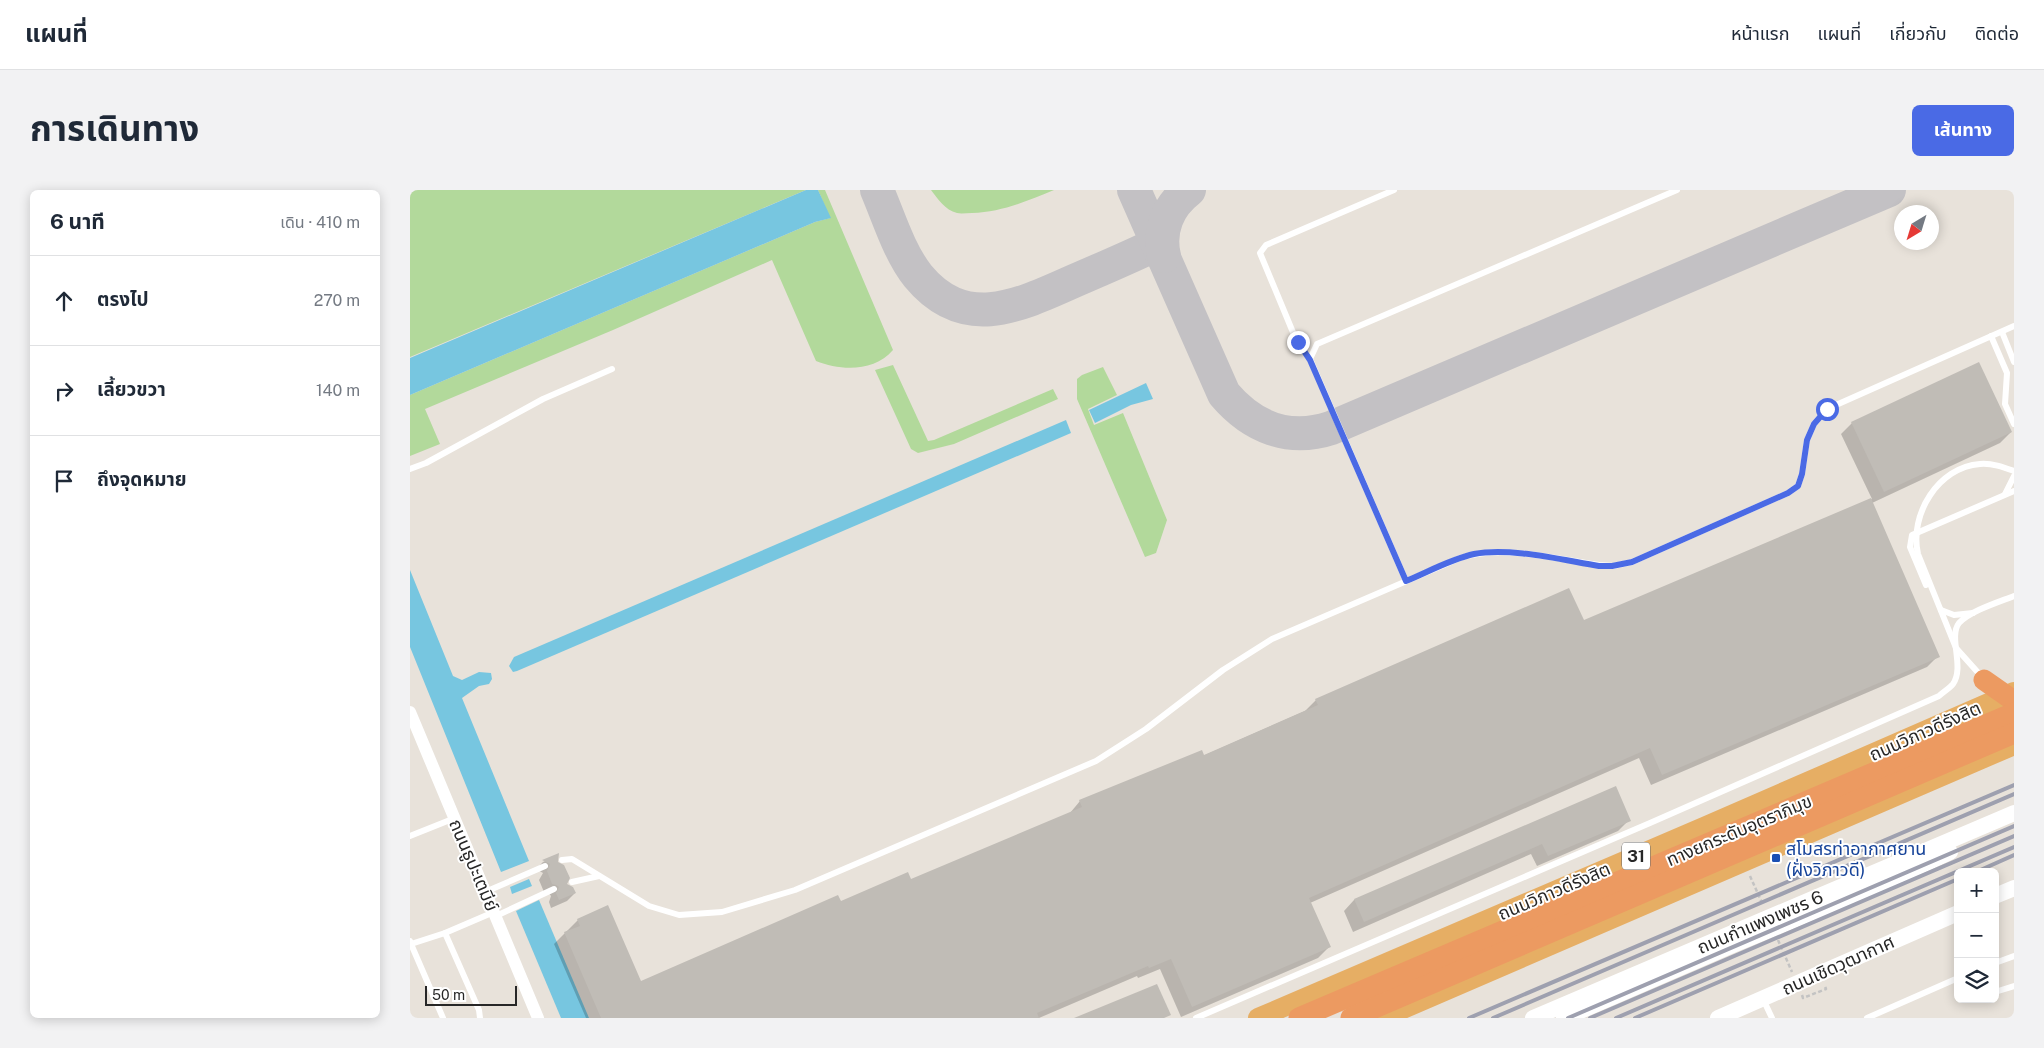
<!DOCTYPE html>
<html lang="th">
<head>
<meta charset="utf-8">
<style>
	body { margin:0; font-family:"Public Sans","Noto Sans Thai",sans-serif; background:#f2f2f3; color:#1f2937 }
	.controls { position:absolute; right:15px; bottom:15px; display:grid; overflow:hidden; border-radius:8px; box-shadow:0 2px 12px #0003 }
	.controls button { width:45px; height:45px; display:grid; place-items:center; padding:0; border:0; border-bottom:1px solid #e0e1e3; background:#fff; color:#1f2937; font:25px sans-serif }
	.compass { position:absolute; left:1484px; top:15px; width:45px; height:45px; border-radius:50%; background:#fff; box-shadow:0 2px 12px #0003; rotate:218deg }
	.scale { position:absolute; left:15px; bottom:12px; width:92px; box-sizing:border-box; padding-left:5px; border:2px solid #272727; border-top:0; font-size:14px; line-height:18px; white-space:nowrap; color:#272727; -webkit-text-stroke:4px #fff; paint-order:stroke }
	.stop { position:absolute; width:15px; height:15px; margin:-11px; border:4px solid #4a6ae5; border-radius:50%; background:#fff }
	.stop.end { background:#4a6ae5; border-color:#fff; box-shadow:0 1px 5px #0008 }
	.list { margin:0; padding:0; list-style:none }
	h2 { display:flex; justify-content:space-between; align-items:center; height:65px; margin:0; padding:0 20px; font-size:21px }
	h2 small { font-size:16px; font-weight:400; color:#747a83 }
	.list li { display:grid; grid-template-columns:32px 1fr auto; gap:15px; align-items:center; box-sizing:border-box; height:90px; padding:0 20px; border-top:1px solid #e0e1e3 }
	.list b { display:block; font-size:19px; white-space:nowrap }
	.list em { font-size:16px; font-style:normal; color:#747a83 }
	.icon { flex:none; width:28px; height:28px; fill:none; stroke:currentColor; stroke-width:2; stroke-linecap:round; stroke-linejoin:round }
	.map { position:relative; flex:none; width:1604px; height:828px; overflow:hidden; border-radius:8px }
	header { display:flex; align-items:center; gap:30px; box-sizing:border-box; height:70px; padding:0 25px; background:#fff; border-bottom:1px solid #e0e1e3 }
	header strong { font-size:24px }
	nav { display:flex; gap:28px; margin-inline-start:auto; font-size:18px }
	.intro { display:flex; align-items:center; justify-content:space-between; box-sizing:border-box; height:120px; padding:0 30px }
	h1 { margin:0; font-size:35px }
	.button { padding:12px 22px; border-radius:8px; background:#4a6ae5; color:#fff; font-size:18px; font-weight:700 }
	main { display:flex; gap:30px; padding:0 30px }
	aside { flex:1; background:#fff; border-radius:8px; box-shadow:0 2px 12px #0003 }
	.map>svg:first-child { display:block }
	.green { fill:#b2d99b }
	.water { fill:#77c6e0 }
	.shadow { fill:#0003 }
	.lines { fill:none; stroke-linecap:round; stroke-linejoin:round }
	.taxiway { stroke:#c3c1c4; stroke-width:34 }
	.building { fill:#c0bcb6 }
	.path { stroke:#c3c3c3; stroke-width:2.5; stroke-dasharray:4 2.5; stroke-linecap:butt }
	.service { stroke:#fff; stroke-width:6 }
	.minor { stroke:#fff; stroke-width:12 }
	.secondary { stroke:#fff; stroke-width:16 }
	.trunk { stroke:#e6ae64; stroke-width:20 }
	.motorway { stroke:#ec9a61; stroke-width:21 }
	.rail { stroke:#9ea0af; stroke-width:4 }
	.route { stroke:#4a6ae5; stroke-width:6 }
	.transit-dot { fill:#1a4fb4; stroke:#fff; stroke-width:2 }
	.labels { text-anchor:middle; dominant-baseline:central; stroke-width:4; stroke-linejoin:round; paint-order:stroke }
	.shield { fill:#fff; stroke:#686868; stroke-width:1 }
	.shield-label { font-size:16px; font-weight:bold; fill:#272727 }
	.street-label { font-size:18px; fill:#272727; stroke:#fff }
	.transit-label { font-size:18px; fill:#164399; stroke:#fff; text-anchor:start }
</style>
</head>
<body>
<header>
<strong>แผนที่</strong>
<nav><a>หน้าแรก</a><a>แผนที่</a><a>เกี่ยวกับ</a><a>ติดต่อ</a></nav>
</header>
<div class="intro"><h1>การเดินทาง</h1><a class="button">เส้นทาง</a></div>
<main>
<aside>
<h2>6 นาที<small>เดิน · 410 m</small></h2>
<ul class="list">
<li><svg class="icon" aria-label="ahead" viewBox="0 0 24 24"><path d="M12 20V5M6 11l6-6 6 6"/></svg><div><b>ตรงไป</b></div><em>270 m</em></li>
<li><svg class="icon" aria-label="right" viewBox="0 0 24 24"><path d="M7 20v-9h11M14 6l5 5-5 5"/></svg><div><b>เลี้ยวขวา</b></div><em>140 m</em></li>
<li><svg class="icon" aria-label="arrive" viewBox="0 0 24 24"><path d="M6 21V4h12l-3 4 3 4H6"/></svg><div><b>ถึงจุดหมาย</b></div></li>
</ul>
</aside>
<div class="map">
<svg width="1604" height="828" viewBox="0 0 1604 828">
	<rect width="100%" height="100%" fill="#e8e2da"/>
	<g class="green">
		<path d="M 0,0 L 396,0 L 0,167 Z"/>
		<path d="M 408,0 L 415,0 L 483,160 C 464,182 431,181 406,171 L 362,70 L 203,140 L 15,219 L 30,254 L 0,266 L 0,205 L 405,32 L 420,28 Z"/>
		<path d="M 521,0 L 644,0 C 617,11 592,22 562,23 C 557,23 551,24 547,23 C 535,20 528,9 521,0 Z"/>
		<path d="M 483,175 L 518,251 L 524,250 L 643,199 L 648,209 L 544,254 L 508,263 L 501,259 L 465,180 Z"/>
		<path d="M 693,177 L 707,205 L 678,219 L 684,235 L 713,223 L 757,330 L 746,363 L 735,367 L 667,209 L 667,189 L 672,185 Z"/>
	</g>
	<g class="water">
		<path d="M 396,0 L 408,0 L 421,28 L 405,32 L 0,205 L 0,168 Z"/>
		<path d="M 736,193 L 743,209 L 721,215 L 685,233 L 679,220 Z"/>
		<path d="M 656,230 L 661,243 L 107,481 L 103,482 L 99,476 L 104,467 Z"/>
		<path d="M 0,380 L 43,486 L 52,490 L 69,482 L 81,483 L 82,489 L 79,494 L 69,496 L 52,508 L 119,671 L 91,682 L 0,457 Z"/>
		<path d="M 119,689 L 122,696 L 102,704 L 100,697 Z"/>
		<path d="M 129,710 L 179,828 L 151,828 L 106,721 Z"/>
	</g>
	<g class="shadow">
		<path d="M 1442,233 L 1601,242 L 1590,253 L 1462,313 L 1528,466 L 1517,477 L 1241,595 L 1229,568 L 900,713 L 919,757 L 908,768 L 771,827 L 750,779 L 728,788 L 727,786 L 629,828 L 176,828 L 144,754 L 168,730 L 230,793 L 431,713 L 500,691 L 660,623 L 670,611 L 793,566 L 895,521 L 906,510 L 1173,432 L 1462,309 L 1431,244 Z"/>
		<path d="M 1205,598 L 1219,630 L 1208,641 L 1127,676 L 1121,664 L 943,742 L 934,721 L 944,710 Z"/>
		<path d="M 148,665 L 146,673 L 156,694 L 165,703 L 157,711 L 141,718 L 139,712 L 141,706 L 138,702 L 134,702 L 129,690 L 133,683 L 126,679 L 133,672 Z"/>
	</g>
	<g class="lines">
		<g class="taxiway">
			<path d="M 467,0 C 479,28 489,62 508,86 C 555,143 610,115 664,91 C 692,79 720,67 747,54"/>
			<path d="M 724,0 L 814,204 C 842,237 879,252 921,238 L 1479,0"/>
			<path d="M 754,66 C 748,40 758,16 779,0"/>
		</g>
	</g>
	<g class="building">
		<path d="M 1569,172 L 1602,242 L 1474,302 L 1441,232 Z"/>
		<path d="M 1461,308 L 1530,467 L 1252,585 L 1240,558 L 899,708 L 921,757 L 782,817 L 761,769 L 739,778 L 738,776 L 627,823 L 629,828 L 191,828 L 154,742 L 170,736 L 167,729 L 198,715 L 231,791 L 428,705 L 431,711 L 498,682 L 501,689 L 672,617 L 669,610 L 792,560 L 794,565 L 908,515 L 905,509 L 1159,398 L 1174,430 Z"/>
		<path d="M 1206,596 L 1221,631 L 1138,666 L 1132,654 L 954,732 L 944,709 Z"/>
		<path d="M 149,663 L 148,672 L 154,675 L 160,688 L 157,694 L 163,697 L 166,703 L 149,710 L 146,703 L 149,697 L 146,695 L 142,694 L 137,681 L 140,674 L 132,670 Z"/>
		<path d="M 747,794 L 761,825 L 754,828 L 664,828 Z"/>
	</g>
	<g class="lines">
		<g class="path">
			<path d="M 1340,686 L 1353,715"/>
			<path d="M 1368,750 L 1382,782"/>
			<path d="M 1392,805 L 1393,808 L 1416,799 L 1415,796"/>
		</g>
		<g class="service">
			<path d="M 984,0 L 856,55 L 850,63 L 887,152 L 900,169 L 996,391"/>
			<path d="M 1592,142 L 1604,172"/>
			<path d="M 1581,146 L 1597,183 L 1595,214 L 1604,234"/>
			<path d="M 900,169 L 907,154 L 1267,0"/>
			<path d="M 0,279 L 16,273 L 133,209 L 202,179"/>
			<path d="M 1595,304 L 1604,286"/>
			<path d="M 1516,395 L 1500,357 L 1502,345 L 1604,301"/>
			<path d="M 1531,420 L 1544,425 L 1563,423"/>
			<path d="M 1572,487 L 1546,458 L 1508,364 C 1499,325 1528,277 1570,274 C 1582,273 1593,277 1604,281"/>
			<path d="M 0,646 L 45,628"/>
			<path d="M 152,670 L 162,669 L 239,716 L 269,725 L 312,722 L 385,700 L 686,571 L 736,539 L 813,480 L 862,449 L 1050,368 C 1092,354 1146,369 1189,375 L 1203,376 L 1222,372 L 1378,303 L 1388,296 L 1392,284 L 1397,250 L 1404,234 L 1417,219 L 1604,136"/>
			<path d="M 162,692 L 189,686"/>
			<path d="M 75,702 L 135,676"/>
			<path d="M 86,726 L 144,699"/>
			<path d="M 35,743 L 69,820 L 70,828"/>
			<path d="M 0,751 L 1,754 L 35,743 L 84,722"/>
			<path d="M 1,754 L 33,828"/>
			<path d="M 1585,773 L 1604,766"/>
			<path d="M 1585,802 L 1604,796"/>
			<path d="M 1353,809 L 1362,828"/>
			<path d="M 786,828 L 1240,633 L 1529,506 C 1533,502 1540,498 1543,494 C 1555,477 1538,447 1549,433 C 1560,421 1589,412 1604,406"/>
			<path d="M 1457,828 L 1548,788"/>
		</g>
		<path class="minor" d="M 0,522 L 128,828"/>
		<g class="secondary">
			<path d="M 1585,706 L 1604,698"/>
			<path d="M 1123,828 L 1604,623"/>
			<path d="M 1154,828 L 1323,755 L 1471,694 L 1540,662"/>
			<path d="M 1308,828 L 1548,723"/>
		</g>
		<g class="trunk">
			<path d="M 848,828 L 1294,637 L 1604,502"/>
			<path d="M 972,828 L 1604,555"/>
		</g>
		<g class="motorway">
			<path d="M 1574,490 L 1604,511"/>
			<path d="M 889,828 L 1604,523"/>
			<path d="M 941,828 L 1604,543"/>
		</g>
		<g class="rail">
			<path d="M 1566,682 L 1604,665"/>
			<path d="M 1059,828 L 1604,595"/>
			<path d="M 1083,828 L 1604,604"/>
			<path d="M 1158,828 L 1604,636"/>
			<path d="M 1180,828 L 1604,646"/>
			<path d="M 1206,828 L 1604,657"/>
			<path d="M 1225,828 L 1548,689"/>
		</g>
	</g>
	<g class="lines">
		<path class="route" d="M 888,152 L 900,170 L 996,391 C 1018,382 1041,369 1064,364 C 1100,357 1152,370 1189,376 L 1202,376 L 1222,372 L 1378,303 L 1388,296 L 1392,284 L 1397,250 L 1404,234 L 1417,219"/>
	</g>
	<rect class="transit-dot" x="1361" y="663" width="10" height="10" rx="2.5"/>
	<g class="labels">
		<rect class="shield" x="1212" y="652.5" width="28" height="27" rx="4"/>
		<g class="shield-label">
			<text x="1226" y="666">31</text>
		</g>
		<g class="street-label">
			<text transform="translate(1515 541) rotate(-24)">ถนนวิภาวดีรังสิต</text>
			<text transform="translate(1329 640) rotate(-23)">ทางยกระดับอุตราภิมุข</text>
			<text transform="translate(64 675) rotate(67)">ถนนธูปะเตมีย์</text>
			<text transform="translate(1144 701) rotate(-23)">ถนนวิภาวดีรังสิต</text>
			<text transform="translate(1350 732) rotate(-23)">ถนนกำแพงเพชร 6</text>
			<text transform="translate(1428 775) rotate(-24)">ถนนเชิดวุฒากาศ</text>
		</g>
		<g class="transit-label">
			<text x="1376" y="658">สโมสรท่าอากาศยาน<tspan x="1376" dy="21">(ฝั่งวิภาวดี)</tspan></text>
		</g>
	</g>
</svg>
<div class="controls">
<button>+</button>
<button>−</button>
<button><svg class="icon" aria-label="layers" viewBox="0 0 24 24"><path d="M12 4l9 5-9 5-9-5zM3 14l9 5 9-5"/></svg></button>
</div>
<svg class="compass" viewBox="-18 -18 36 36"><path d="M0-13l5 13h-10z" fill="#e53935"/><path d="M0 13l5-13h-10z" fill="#747a83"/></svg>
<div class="scale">50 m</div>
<div class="stop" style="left:1417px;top:219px"></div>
<div class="stop end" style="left:888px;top:152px"></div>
</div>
</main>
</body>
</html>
